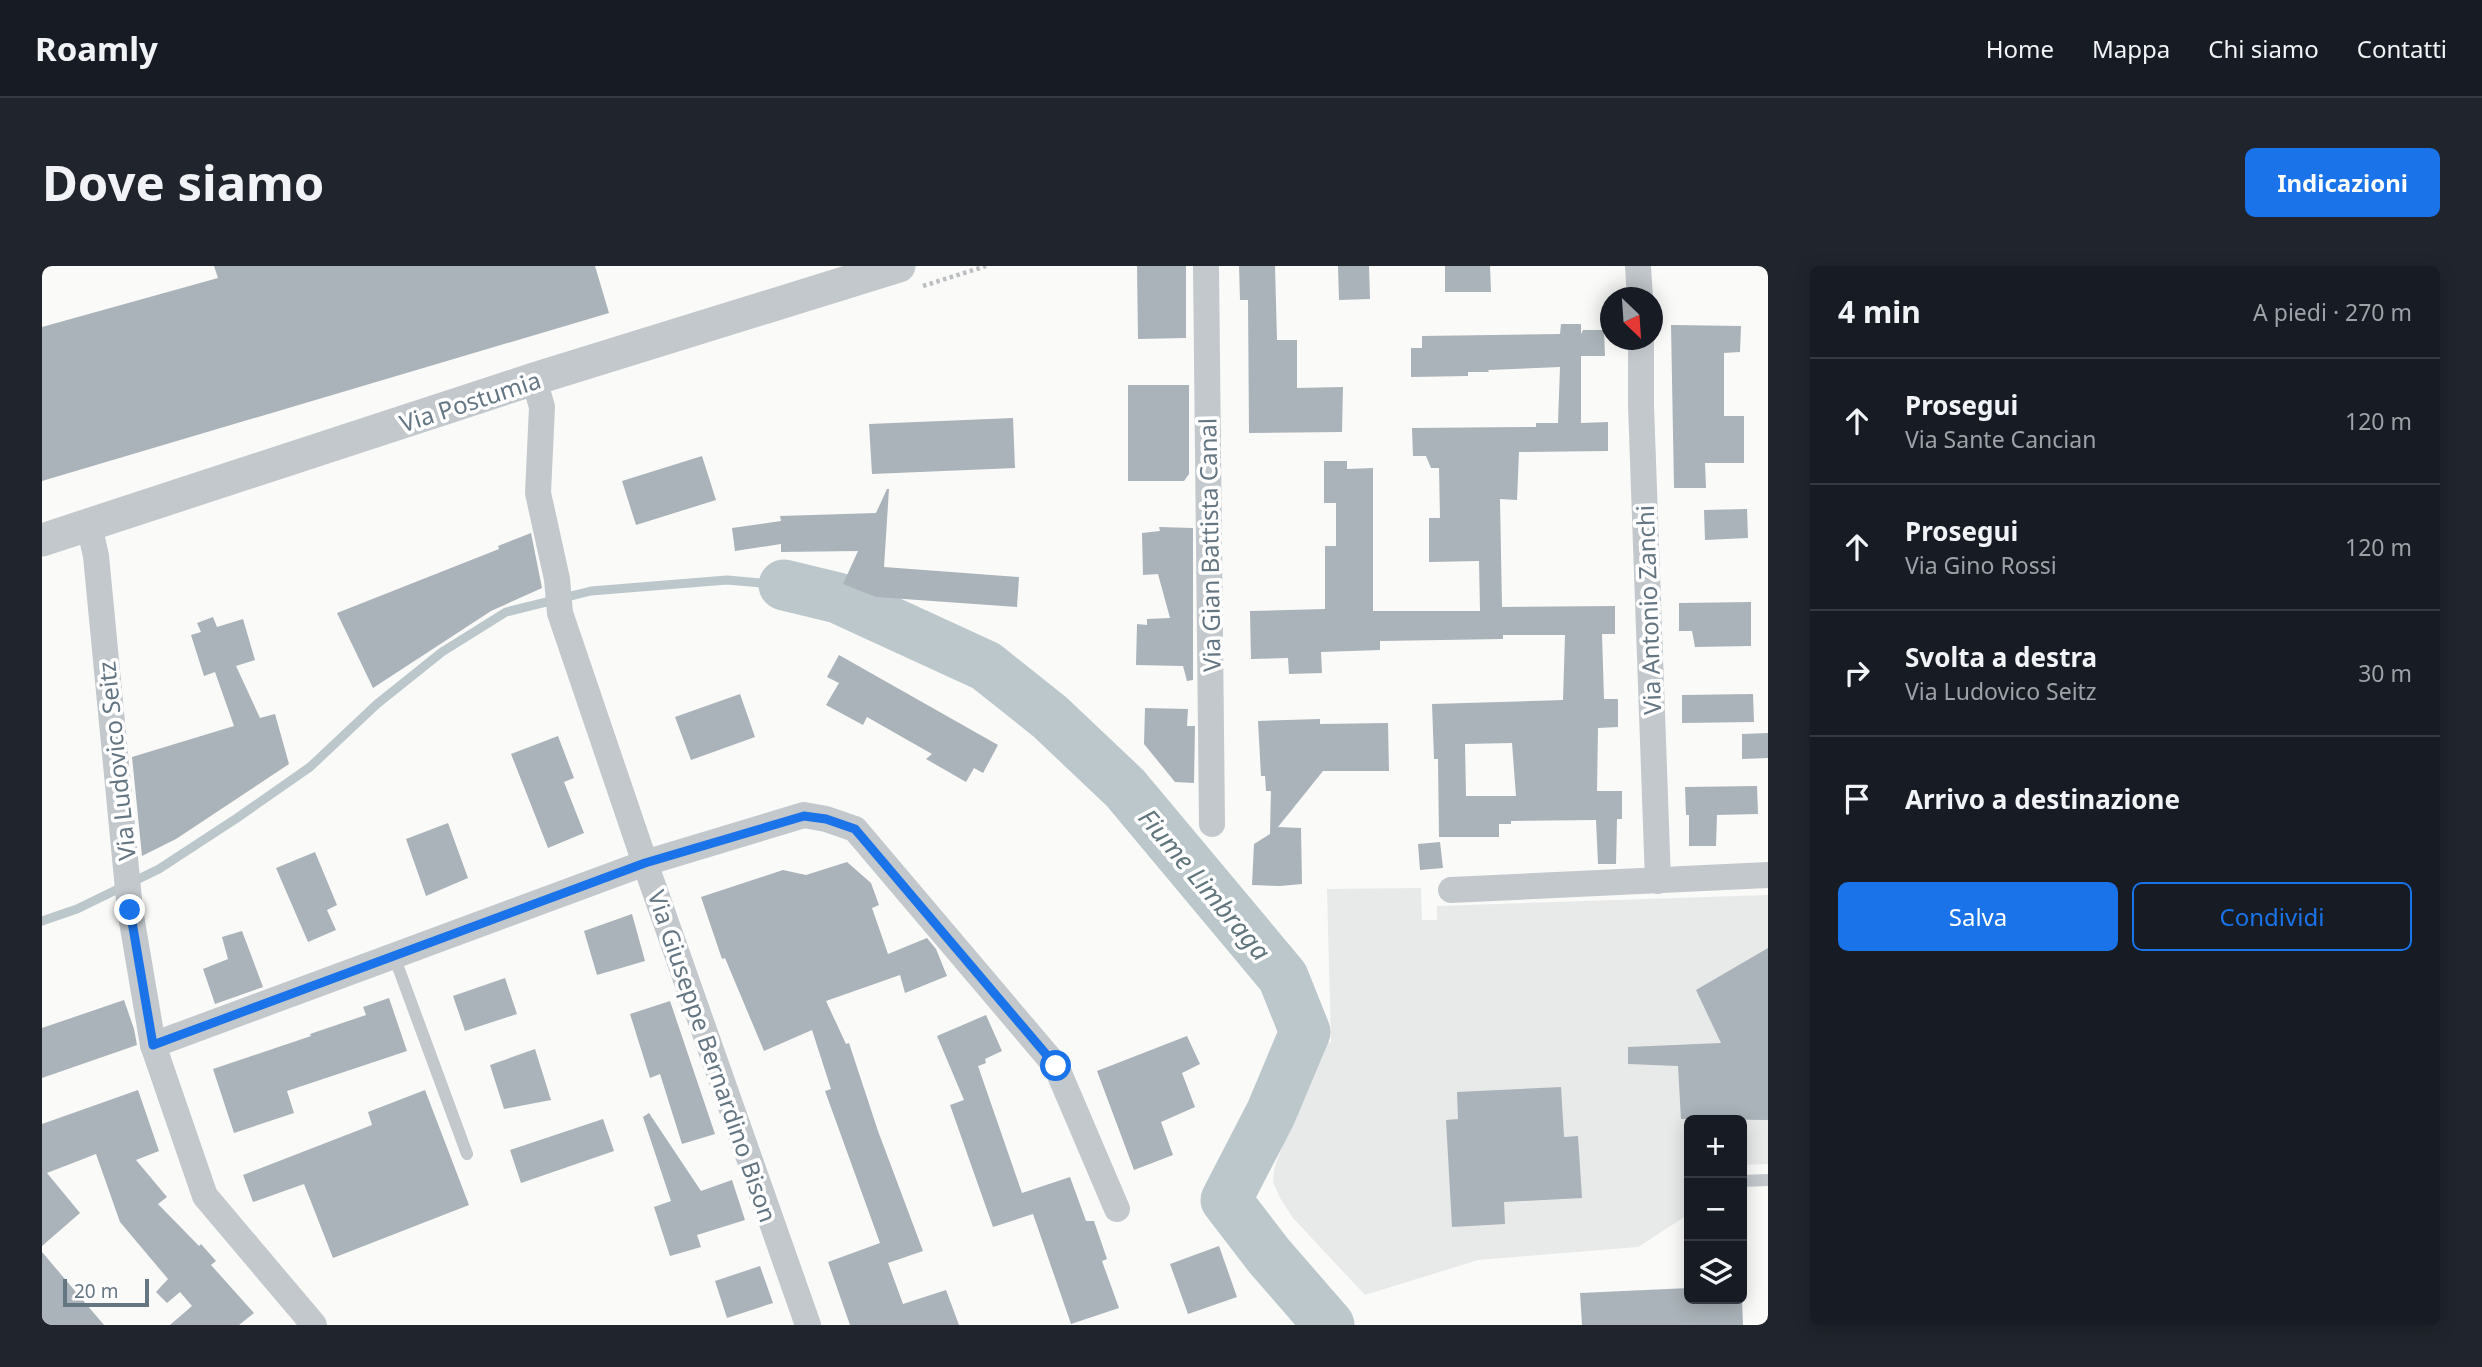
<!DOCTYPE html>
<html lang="it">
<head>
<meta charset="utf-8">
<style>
	body { margin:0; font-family:"Noto Sans",sans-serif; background:#20242c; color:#f1f3f6 }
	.controls { position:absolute; right:21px; bottom:21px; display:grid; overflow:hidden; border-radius:10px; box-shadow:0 4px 18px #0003 }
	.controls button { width:63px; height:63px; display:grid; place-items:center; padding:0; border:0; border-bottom:2px solid #363941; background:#171b24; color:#f1f3f6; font:35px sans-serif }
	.compass { position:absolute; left:1558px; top:21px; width:63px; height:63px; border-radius:50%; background:#171b24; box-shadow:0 4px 18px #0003; rotate:155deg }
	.scale { position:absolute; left:21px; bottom:18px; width:86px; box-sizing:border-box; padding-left:7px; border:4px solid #657683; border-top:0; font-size:19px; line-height:24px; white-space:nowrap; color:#657683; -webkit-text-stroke:5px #fff; paint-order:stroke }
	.stop { position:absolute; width:21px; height:21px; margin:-16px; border:5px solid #1a73e8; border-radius:50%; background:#fff }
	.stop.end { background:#1a73e8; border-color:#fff; box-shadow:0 2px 7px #0008 }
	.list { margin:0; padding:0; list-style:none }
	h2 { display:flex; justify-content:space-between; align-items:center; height:91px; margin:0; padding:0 28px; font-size:30px }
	h2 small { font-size:23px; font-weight:400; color:#9ea1a6 }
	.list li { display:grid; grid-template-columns:46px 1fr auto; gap:21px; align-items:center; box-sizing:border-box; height:126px; padding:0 28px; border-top:2px solid #363941 }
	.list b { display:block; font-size:26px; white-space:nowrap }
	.list p { margin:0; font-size:23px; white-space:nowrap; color:#9ea1a6 }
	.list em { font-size:23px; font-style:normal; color:#9ea1a6 }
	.actions { display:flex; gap:14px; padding:21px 28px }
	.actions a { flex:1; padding:16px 0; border:2px solid #1a73e8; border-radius:10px; text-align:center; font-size:24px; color:#1a73e8 }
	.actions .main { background:#1a73e8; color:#fff }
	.icon { flex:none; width:38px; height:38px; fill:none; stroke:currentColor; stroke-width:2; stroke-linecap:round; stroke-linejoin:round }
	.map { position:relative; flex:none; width:1726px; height:1059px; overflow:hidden; border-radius:10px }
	header { display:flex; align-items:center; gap:42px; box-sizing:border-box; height:98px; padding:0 35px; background:#171b24; border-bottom:2px solid #363941 }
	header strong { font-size:33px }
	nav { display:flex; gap:38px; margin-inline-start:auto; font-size:24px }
	.intro { display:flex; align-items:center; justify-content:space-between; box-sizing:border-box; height:168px; padding:0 42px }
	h1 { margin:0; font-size:49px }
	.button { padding:18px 32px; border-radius:10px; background:#1a73e8; color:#fff; font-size:24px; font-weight:700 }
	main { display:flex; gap:42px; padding:0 42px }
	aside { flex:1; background:#171b24; border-radius:10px; box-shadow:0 4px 18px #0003 }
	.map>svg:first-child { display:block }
	.built { fill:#e8e9e9 }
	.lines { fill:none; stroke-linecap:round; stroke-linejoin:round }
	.stream { stroke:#bbc7cb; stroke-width:9 }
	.river { stroke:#bbc7cb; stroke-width:51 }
	.building { fill:#aab3b9; fill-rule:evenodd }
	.path { stroke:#bbbfc2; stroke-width:4.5; stroke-dasharray:3.5 3.5; stroke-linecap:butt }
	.service { stroke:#c3c8cc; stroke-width:12 }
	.minor { stroke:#c3c8cc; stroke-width:26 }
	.tertiary { stroke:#c3c8cc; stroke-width:33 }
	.route { stroke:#1a73e8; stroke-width:9 }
	.labels { text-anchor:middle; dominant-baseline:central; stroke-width:7; stroke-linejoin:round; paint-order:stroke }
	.street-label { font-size:24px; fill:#657683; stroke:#fff }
	.water-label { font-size:26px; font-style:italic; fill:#60757c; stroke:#fff }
</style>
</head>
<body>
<header>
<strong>Roamly</strong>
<nav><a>Home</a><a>Mappa</a><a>Chi siamo</a><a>Contatti</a></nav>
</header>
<div class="intro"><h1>Dove siamo</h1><a class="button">Indicazioni</a></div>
<main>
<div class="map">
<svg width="1726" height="1059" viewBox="0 0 1726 1059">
	<rect width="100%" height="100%" fill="#fafaf8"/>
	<path class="built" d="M 1379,622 L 1380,654 L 1395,654 L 1395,640 L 1726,629 L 1726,898 L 1700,899 L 1700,854 L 1647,854 L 1647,948 L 1596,981 L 1436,994 L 1323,1029 L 1251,952 L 1238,932 L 1231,916 L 1232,903 L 1260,826 L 1269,790 L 1268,745 L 1273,759 L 1289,778 L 1285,623 Z"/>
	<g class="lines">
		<path class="stream" d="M 0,655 L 35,643 L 117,603 L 195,552 L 268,501 L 335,438 L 400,386 L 464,346 L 549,325 L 685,314 L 742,319"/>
		<path class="river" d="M 742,319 L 796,332 L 944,400 L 1008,451 L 1083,522 L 1241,711 L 1263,766 L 1229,847 L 1184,934 L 1227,990 L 1287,1059"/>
	</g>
	<g class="building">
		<path d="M 172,0 L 553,0 L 567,47 L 0,215 L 0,61 L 176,12 Z"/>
		<path d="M 1095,0 L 1144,0 L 1144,72 L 1096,73 Z"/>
		<path d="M 1197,0 L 1233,0 L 1235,74 L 1255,74 L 1255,122 L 1301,121 L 1300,166 L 1207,167 L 1206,34 L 1198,34 Z"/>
		<path d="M 1296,0 L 1327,0 L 1328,33 L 1297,34 Z"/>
		<path d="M 1403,0 L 1448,0 L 1449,26 L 1403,26 Z"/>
		<path d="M 1519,58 L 1539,58 L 1539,68 L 1541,64 L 1562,64 L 1563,90 L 1539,90 L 1539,157 L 1566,156 L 1566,185 L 1477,186 L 1475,234 L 1458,233 L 1460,341 L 1573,340 L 1573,368 L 1560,368 L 1562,433 L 1576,433 L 1576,461 L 1556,462 L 1555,525 L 1580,525 L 1580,553 L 1575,553 L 1574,598 L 1556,598 L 1554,554 L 1469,555 L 1469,558 L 1457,558 L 1457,571 L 1397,571 L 1396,493 L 1392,493 L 1390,438 L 1521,434 L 1523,369 L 1461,369 L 1461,373 L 1338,375 L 1338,384 L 1279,386 L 1280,407 L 1247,408 L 1246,392 L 1209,393 L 1208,345 L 1283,343 L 1283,280 L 1294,280 L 1294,237 L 1282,237 L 1282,195 L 1305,195 L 1305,203 L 1331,202 L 1331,345 L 1438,345 L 1437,295 L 1387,296 L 1387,252 L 1398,252 L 1397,202 L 1389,202 L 1384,190 L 1371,190 L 1370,162 L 1494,161 L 1494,157 L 1516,157 L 1518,101 L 1446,104 L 1447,106 L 1426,106 L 1426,110 L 1369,111 L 1369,82 L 1380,82 L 1380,70 L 1518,68 ZM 1470,477 L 1474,530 L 1424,530 L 1423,478 Z"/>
		<path d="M 1629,59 L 1699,60 L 1698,86 L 1682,87 L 1682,150 L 1702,150 L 1702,197 L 1663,197 L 1664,222 L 1632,222 Z"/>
		<path d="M 1086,119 L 1147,119 L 1147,208 L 1142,215 L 1086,215 Z"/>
		<path d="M 971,152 L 973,202 L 830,208 L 827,158 Z"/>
		<path d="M 660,190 L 674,234 L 594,259 L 580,215 Z"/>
		<path d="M 845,223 L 847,223 L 842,301 L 977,311 L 975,341 L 834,331 L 801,318 L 816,285 L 739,286 L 739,278 L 693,285 L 690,262 L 739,255 L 738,250 L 834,247 Z"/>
		<path d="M 1705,243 L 1706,272 L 1663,274 L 1662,244 Z"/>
		<path d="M 1117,261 L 1151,262 L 1151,414 L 1145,415 L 1141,400 L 1094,399 L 1095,358 L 1105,359 L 1105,353 L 1128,352 L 1116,308 L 1101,309 L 1100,267 L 1118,265 Z"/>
		<path d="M 489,267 L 500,322 L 449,345 L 331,422 L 295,347 L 457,283 L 456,280 Z"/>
		<path d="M 1709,336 L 1709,380 L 1653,381 L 1650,365 L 1637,365 L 1637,337 Z"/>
		<path d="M 171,351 L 175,361 L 201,353 L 213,394 L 194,400 L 218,452 L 233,448 L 247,498 L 134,573 L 100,590 L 90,491 L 192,460 L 173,406 L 162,410 L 149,369 L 159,366 L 155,357 Z"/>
		<path d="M 797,389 L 956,479 L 941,507 L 932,502 L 924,516 L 884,493 L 890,488 L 825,451 L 821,459 L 784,439 L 797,417 L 785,411 Z"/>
		<path d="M 698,428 L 713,471 L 649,494 L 633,451 Z"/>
		<path d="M 1711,428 L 1712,456 L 1640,457 L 1640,429 Z"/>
		<path d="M 1103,442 L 1146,443 L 1145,460 L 1153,460 L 1152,517 L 1133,516 L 1102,478 Z"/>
		<path d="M 1278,453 L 1278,458 L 1346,457 L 1347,505 L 1281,505 L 1236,561 L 1259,562 L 1260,618 L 1238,620 L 1210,619 L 1212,578 L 1228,568 L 1229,525 L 1224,525 L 1223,510 L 1219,510 L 1216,455 Z"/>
		<path d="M 1726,467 L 1726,492 L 1700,493 L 1700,468 Z"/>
		<path d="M 516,470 L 532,512 L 522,516 L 542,567 L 506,582 L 469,488 Z"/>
		<path d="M 1715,520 L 1716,548 L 1675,549 L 1674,580 L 1647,580 L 1647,549 L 1644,549 L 1643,521 Z"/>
		<path d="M 406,557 L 426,612 L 384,630 L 364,573 Z"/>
		<path d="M 1398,576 L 1401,602 L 1378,604 L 1376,578 Z"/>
		<path d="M 273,586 L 295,639 L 285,644 L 294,664 L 266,676 L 234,602 Z"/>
		<path d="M 805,596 L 829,617 L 837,639 L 830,642 L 846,688 L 885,672 L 894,683 L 905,710 L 863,727 L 858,709 L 784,735 L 804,778 L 807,777 L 836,865 L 881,985 L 846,997 L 861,1038 L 904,1024 L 917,1059 L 808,1059 L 786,996 L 838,977 L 783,825 L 789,823 L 770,764 L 722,785 L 683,692 L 680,693 L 659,631 L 741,604 L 764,609 Z"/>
		<path d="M 590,648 L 603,695 L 555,709 L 542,665 Z"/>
		<path d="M 200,665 L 221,721 L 173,738 L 161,703 L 186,693 L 180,671 Z"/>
		<path d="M 1726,682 L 1726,854 L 1639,853 L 1636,800 L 1586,798 L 1586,781 L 1679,777 L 1654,724 Z"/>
		<path d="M 463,712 L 475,748 L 423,765 L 411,730 Z"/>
		<path d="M 347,732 L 365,785 L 245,825 L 252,847 L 192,867 L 171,803 L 269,770 L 268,768 L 324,749 L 321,741 Z"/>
		<path d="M 82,734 L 92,763 L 95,779 L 0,812 L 0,762 Z"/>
		<path d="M 628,735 L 673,868 L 640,878 L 618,808 L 608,812 L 588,748 Z"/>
		<path d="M 944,749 L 960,785 L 943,793 L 944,797 L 936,800 L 980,927 L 1028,911 L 1044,955 L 1052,955 L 1065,993 L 1060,995 L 1077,1042 L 1029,1058 L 991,948 L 951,961 L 908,839 L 922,834 L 895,770 Z"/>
		<path d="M 1145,770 L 1158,798 L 1140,807 L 1153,841 L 1119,856 L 1131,889 L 1092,904 L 1055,805 Z"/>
		<path d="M 493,783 L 509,834 L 462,843 L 448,799 Z"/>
		<path d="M 1519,821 L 1522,871 L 1536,870 L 1540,932 L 1462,936 L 1463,958 L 1410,961 L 1404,854 L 1416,853 L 1415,826 Z"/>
		<path d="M 96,824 L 117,885 L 94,894 L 125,931 L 116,938 L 157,980 L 159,978 L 174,995 L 169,999 L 212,1047 L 197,1059 L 128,1059 L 150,1040 L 138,1026 L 125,1037 L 114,1026 L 126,1013 L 78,956 L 54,888 L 5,907 L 38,947 L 0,980 L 0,858 Z"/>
		<path d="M 383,824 L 427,939 L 291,992 L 262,918 L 211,936 L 201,909 L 330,859 L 326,846 Z"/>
		<path d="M 607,847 L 659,925 L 690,914 L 703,954 L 655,969 L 659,981 L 628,990 L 612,941 L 629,935 L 601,851 Z"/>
		<path d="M 561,853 L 572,885 L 479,917 L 468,884 Z"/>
		<path d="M 1177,980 L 1195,1031 L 1146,1048 L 1128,998 Z"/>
		<path d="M 0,986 L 62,1059 L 0,1059 Z"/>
		<path d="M 718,1000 L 731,1037 L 685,1052 L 673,1015 Z"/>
		<path d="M 1647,1022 L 1647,1033 L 1700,1033 L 1701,1059 L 1540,1059 L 1538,1027 Z"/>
	</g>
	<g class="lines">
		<path class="path" d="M 881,20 L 944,0"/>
		<g class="service">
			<path d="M 352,690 L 425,888"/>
			<path d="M 1700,915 L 1726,914"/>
		</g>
		<g class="minor">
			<path d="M 1164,0 L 1170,558"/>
			<path d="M 1596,0 L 1598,32"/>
			<path d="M 1599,74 L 1599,139 L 1616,615"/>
			<path d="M 492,113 L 500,141 L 496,227 L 515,313 L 518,347 L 603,597 L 766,1059"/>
			<path d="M 47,259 L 54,290 L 88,644 L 111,779 L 163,930 L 272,1059"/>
			<path d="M 1409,624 L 1726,609"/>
			<path d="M 111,779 L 603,597 L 762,549 L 784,553 L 813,563 L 1014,800 L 1075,943"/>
		</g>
		<path class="tertiary" d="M 0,274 L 492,113 L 857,0"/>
	</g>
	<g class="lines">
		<path class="route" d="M 88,644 L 111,779 L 603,597 L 762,550 L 784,553 L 813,563 L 1014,800"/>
	</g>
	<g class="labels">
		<g class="street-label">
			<text transform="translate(428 135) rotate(-18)">Via Postumia</text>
			<text transform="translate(1167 279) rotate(-91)">Via Gian Battista Canal</text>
			<text transform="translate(1606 344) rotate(-92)">Via Antonio Zanchi</text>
			<text transform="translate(74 495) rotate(-96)">Via Ludovico Seitz</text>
			<text transform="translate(671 790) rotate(71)">Via Giuseppe Bernardino Bison</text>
		</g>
		<g class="water-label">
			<text transform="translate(1163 618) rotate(50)">Fiume Limbraga</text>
		</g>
	</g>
</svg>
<div class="controls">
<button>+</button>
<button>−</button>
<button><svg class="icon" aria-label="layers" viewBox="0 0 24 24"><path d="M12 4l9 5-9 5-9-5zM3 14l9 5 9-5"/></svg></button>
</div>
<svg class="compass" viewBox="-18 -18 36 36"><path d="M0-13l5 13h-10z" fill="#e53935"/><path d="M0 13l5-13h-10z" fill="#9ea1a6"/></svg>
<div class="scale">20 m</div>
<div class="stop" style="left:1014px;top:800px"></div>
<div class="stop end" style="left:88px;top:644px"></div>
</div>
<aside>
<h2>4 min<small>A piedi · 270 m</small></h2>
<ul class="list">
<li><svg class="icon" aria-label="ahead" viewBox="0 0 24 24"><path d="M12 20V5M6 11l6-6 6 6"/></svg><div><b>Prosegui</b><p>Via Sante Cancian</p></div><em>120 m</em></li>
<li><svg class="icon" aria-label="ahead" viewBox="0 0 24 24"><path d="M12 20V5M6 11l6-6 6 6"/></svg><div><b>Prosegui</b><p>Via Gino Rossi</p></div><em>120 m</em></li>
<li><svg class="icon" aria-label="right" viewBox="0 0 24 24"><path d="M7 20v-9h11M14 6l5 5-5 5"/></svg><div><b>Svolta a destra</b><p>Via Ludovico Seitz</p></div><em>30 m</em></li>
<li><svg class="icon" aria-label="arrive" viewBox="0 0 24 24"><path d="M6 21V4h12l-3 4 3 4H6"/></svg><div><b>Arrivo a destinazione</b></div></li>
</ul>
<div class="actions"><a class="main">Salva</a><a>Condividi</a></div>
</aside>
</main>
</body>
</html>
